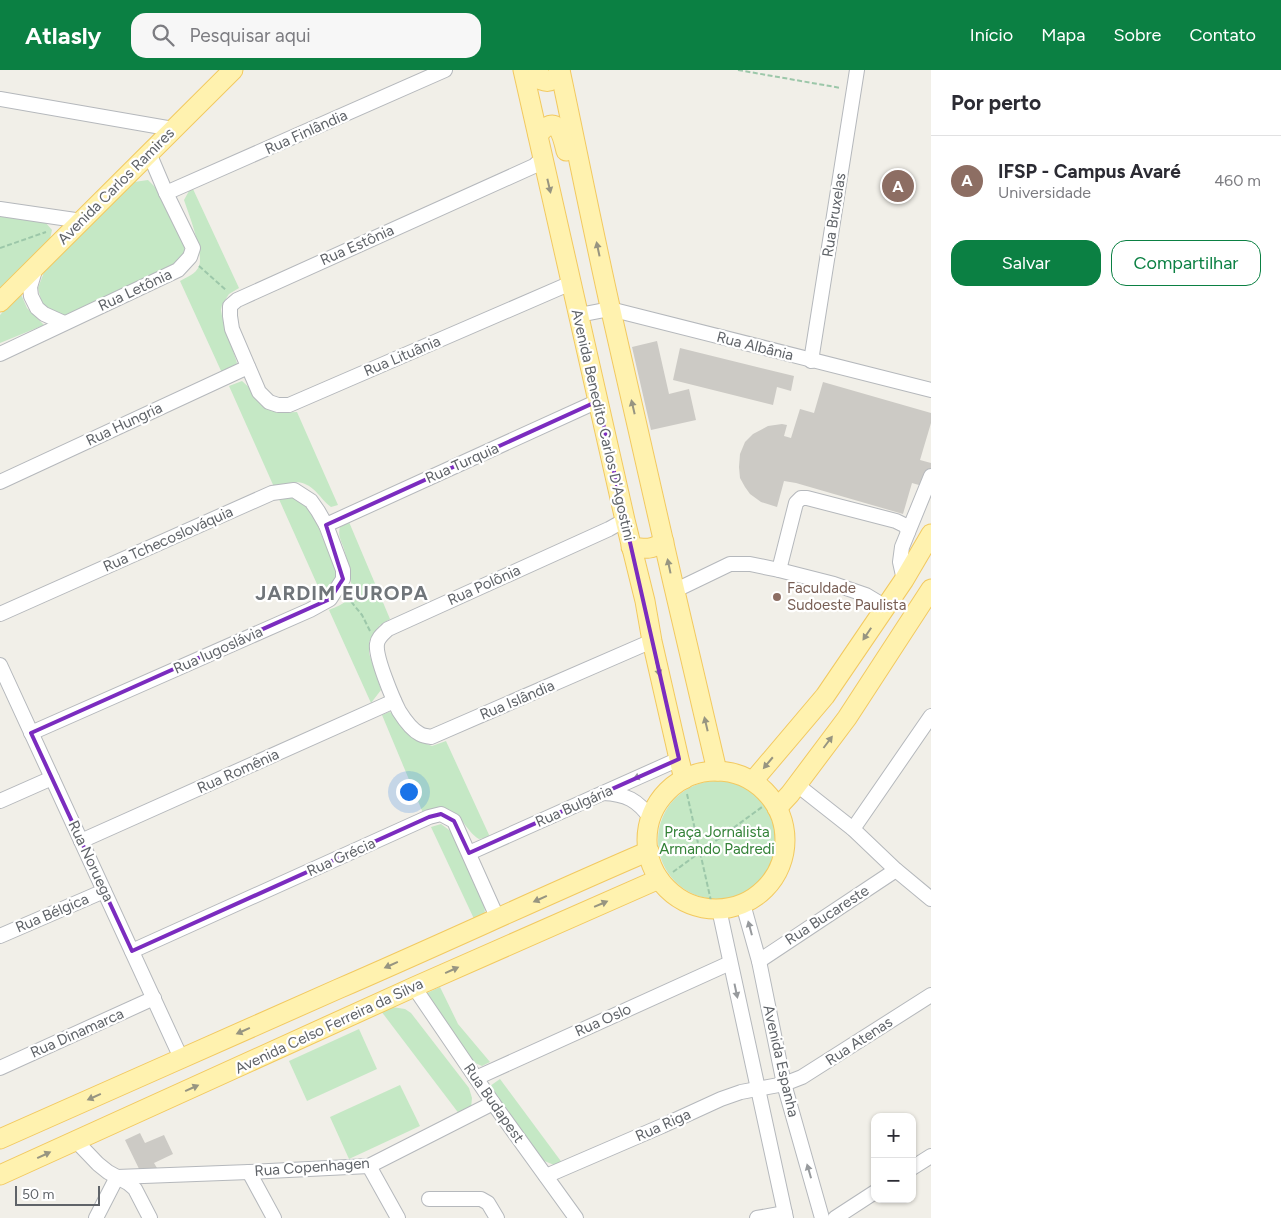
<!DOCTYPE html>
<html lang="pt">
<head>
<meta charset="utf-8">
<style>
	body { margin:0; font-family:Figtree,sans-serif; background:#f7f7f7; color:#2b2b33 }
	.controls { position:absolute; right:15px; bottom:15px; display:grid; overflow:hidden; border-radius:10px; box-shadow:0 1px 4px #0004 }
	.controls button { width:45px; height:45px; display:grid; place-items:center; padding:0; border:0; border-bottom:1px solid #e1e1e2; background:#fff; color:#2b2b33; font:25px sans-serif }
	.scale { position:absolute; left:15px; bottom:12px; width:85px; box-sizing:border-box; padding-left:5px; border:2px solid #5f6368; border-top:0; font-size:14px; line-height:18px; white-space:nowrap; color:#5f6368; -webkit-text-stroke:4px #fff; paint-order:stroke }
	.you { position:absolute; left:408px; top:721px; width:18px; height:18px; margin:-12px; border:4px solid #fff; border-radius:50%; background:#1a73e8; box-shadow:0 0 0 8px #1a73e833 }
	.badge { display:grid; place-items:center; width:32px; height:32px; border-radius:50%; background:#0b8043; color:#fff; font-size:16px; font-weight:700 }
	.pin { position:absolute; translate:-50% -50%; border:2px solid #fff; box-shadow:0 1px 5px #0006 }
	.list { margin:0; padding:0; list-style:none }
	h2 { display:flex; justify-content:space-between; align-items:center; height:65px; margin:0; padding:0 20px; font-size:21px }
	h2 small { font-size:16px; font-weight:400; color:#7c7c81 }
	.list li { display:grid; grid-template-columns:32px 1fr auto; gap:15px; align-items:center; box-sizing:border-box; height:90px; padding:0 20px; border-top:1px solid #e1e1e2 }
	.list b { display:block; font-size:19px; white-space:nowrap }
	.list p { margin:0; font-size:16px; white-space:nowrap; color:#7c7c81 }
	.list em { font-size:16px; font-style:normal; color:#7c7c81 }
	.actions { display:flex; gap:10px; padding:15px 20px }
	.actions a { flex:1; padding:11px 0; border:1px solid #0b8043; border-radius:15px; text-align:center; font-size:18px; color:#0b8043 }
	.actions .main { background:#0b8043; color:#fff }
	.icon { flex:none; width:28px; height:28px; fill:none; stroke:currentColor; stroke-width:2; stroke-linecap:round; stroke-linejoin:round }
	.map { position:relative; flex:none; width:931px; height:1148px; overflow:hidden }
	header { display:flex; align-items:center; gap:30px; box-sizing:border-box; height:70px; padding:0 25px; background:#0b8043; color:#fff }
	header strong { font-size:24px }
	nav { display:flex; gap:28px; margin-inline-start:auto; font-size:18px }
	.search { width:350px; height:45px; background:#f7f7f7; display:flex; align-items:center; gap:12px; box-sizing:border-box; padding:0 18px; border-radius:15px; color:#7c7c81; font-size:19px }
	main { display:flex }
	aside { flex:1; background:#fff }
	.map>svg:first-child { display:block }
	.green { fill:#c5e8c5 }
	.building { fill:#cccac5 }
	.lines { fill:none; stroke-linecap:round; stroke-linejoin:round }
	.minor-casing { stroke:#b5b8bc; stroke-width:16 }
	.major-casing { stroke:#f2c960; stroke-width:21 }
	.path { stroke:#9cc7a9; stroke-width:2; stroke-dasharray:5 2.5; stroke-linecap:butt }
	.minor { stroke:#fff; stroke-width:14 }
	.major { stroke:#fff2af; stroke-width:19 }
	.oneway { fill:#979581 }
	.oneway2 { fill:#979a9d }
	.marked { fill:none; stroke:#7b2cbf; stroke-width:4; stroke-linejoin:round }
	.education-dot { fill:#8d6e63; stroke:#fff; stroke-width:2 }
	.labels { text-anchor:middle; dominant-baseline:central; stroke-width:4.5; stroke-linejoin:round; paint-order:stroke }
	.street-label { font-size:15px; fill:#5f6368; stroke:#fff }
	.education-label { font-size:15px; fill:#785e54; stroke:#fff; text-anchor:start }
	.park-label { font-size:15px; fill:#348238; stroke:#fff }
	.district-label { font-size:20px; font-weight:bold; letter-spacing:1px; fill:#70757a; stroke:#fff }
</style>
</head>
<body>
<header>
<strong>Atlasly</strong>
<div class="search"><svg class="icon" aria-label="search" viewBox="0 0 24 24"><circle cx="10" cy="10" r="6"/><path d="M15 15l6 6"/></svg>Pesquisar aqui</div>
<nav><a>Início</a><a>Mapa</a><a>Sobre</a><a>Contato</a></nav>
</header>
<main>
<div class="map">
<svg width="931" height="1148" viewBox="0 0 931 1148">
	<rect width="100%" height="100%" fill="#f1efe8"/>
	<g class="green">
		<path d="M 148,110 L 159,121 L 183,169 L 185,182 L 178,194 L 63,246 L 54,244 L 42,234 L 38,218 L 44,202 L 134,112 Z"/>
		<path d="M 193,119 L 239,218 L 229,224 L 222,235 L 221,240 L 222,246 L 237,293 L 235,298 L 222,303 L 180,211 C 187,207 196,204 199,196 C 204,183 189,145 184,130 L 189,121 Z"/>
		<path d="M 0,145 L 45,152 L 52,160 L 49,173 L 0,220 Z"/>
		<path d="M 20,222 L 27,238 L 44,255 L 0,273 L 0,245 Z"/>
		<path d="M 242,311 L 277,343 L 297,342 L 338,435 L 331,437 C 324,432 320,425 313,419 C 300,408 289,413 274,417 L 229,316 Z"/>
		<path d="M 278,427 L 293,427 L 311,439 L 337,503 C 335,512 328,516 321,523 Z"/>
		<path d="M 349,452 L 390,549 L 380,555 L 369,572 L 369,583 L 381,620 L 371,633 L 329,540 C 336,537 344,534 349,528 C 356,519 346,486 343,476 C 340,469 338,464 340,457 Z"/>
		<path d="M 389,642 L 395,644 L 422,672 L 432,676 L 446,671 L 490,767 L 479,769 C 465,761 459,736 439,738 C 434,739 428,741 423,743 L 382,645 Z"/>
		<circle cx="717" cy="770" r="59"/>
		<path d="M 441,754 L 457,766 L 484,828 L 485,845 L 475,851 L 431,757 Z"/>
		<path d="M 440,917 L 458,954 L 490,992 L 482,996 L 466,989 L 427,934 L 427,923 Z"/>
		<path d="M 392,937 L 405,939 L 411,943 L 469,1018 L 472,1028 L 471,1038 L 460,1045 L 381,941 Z"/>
		<path d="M 359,959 L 377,999 L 307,1031 L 289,991 Z"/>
		<path d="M 500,1009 L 563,1094 L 554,1095 L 542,1090 L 491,1025 L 490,1016 Z"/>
		<path d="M 400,1015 L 420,1056 L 349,1089 L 330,1047 Z"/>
	</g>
	<g class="building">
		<path d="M 657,271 L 669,324 L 689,319 L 696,350 L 651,360 L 632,277 Z"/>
		<path d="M 680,278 L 794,306 L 791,321 L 777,317 L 773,335 L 673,310 Z"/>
		<path d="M 823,312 L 931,343 L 931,353 L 920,390 L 931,393 L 931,399 L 926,417 L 912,413 L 903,444 L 796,413 L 784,411 L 777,437 L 761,432 L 750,424 L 745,417 L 740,408 L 739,397 L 740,384 L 745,372 L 753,364 L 768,356 L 782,354 L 787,355 L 784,366 L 791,368 L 800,339 L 814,343 Z"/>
		<path d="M 140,1063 L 145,1073 L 164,1065 L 173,1084 L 154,1093 L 157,1098 L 142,1105 L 125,1070 Z"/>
	</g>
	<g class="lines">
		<g class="minor-casing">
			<g id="minor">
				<path d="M 0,29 L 173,59"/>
				<path d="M 543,88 L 534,96 L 237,230 L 230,236 L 230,246 L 232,259 L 259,322 L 269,332 L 278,335 L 289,335 L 571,213"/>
				<path d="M 166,123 L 445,0"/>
				<path d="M 0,139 L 82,151"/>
				<path d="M 36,197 L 30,217 L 31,226 L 37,238 L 44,244 L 64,253"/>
				<path d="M 579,245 L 610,239 L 931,320"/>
				<path d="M 0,284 L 178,200 L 190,187 L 193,178 L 166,123 L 149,83"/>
				<path d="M 811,291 L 857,0"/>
				<path d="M 0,412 L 248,297"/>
				<path d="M 625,450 L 609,459 L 388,559 C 383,564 378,567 377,574 C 375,587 393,629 399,641 C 404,649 412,660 420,664 C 423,666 427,666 431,667 L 652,571"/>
				<path d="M 326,455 L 598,331"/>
				<path d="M 779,500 L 796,433 L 801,428 L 807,428 L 896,451 L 906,456 L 908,462"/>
				<path d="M 904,510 L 900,492 L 902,477 L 931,406"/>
				<path d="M 674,521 L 730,494 L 750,494 L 779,500 L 834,514 L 866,525 L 886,537"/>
				<path d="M 0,544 L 272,423 L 294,420 L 311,431 L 318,441 L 326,455 L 343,500 L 343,509 L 330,529 L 310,540 L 31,663"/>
				<path d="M 0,595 L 181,988"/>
				<path d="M 796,714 L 853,759 L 896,800 L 931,829"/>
				<path d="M 603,723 C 626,724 638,730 651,749"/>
				<path d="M 0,731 L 52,708"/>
				<path d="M 853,759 L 931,646"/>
				<path d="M 81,771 L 394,631"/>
				<path d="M 469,783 L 679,689"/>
				<path d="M 743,834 L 759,891 L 784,1014 L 822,1148"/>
				<path d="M 719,839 L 786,1148"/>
				<path d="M 0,866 L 104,821"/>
				<path d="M 132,881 L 429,747 L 441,744 L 454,751 L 497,847"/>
				<path d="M 759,891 L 896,800"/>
				<path d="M 414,917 L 493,1033 L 576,1148"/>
				<path d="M 0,998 L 154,928"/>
				<path d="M 476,1008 L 730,893"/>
				<path d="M 75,1070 L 98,1094 L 108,1102 L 128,1113 L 135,1119 L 150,1148"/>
				<path d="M 369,1096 L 398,1148"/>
				<path d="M 912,1098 L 931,1086"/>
				<path d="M 249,1102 L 274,1148"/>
				<path d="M 546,1106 L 662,1056 L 721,1029 L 741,1022 L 784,1014 L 802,1007 L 931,925"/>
				<path d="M 117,1107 L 249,1102 L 369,1096 L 493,1033"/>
				<path d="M 429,1129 L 481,1129 L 488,1133 L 497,1148"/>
				<path d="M 96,1148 L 117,1107"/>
				<path d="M 757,1148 L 785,1143"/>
				<path d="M 835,1148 L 875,1122"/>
			</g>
		</g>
		<g class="major-casing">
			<g id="major">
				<path d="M 523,0 L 625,450 L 645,531 L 652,571 L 679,689 L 684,709"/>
				<path d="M 538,0 L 541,10 C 551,14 555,9 560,0"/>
				<path d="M 560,0 C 577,80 593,161 611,241 C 645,394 681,548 717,701"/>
				<path d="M 538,65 C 557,42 562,64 566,81"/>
				<path d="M 0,232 L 233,0"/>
				<path d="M 631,477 C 646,479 651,480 664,472"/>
				<circle cx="716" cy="770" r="69"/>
				<path d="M 753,711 L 825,626 L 904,510 L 931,464"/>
				<path d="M 777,738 L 790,724 L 847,648 L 931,519"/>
				<path d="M 0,1069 C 113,1019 225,969 338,919 C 442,874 544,826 649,781"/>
				<path d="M 0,1105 L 414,917 L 659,809"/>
			</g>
		</g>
		<g class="path">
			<path d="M 738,0 L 841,18"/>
			<path d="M 0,178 L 46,162"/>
			<path d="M 199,196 L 227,221"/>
			<path d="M 345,529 L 349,529 L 362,545 L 370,561"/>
			<path d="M 687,724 L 711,831"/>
			<path d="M 673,802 L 762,737"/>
		</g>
		<use href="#minor" class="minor"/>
		<use href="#major" class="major"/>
	</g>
	<defs><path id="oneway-solid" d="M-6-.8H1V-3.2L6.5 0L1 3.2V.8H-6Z" transform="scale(1.25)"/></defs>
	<g class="oneway">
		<use href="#oneway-solid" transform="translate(549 116) rotate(77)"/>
		<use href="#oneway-solid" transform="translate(598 179) rotate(-102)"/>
		<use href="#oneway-solid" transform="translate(633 337) rotate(-103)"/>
		<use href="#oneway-solid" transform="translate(669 496) rotate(-102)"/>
		<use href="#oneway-solid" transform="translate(867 564) rotate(124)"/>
		<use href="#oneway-solid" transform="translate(658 599) rotate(77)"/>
		<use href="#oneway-solid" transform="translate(706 654) rotate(-103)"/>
		<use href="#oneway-solid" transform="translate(828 672) rotate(-53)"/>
		<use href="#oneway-solid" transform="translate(768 693) rotate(130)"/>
		<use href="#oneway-solid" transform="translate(540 829) rotate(156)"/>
		<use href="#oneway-solid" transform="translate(601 834) rotate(-23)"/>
		<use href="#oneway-solid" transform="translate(391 895) rotate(156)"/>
		<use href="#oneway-solid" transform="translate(452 900) rotate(-24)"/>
		<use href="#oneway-solid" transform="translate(243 961) rotate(156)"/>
		<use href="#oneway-solid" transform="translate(192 1018) rotate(-24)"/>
		<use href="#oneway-solid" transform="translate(94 1027) rotate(156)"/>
		<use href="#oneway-solid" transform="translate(44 1085) rotate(-25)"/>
	</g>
	<g class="oneway2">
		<use href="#oneway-solid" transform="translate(640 706) rotate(156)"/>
		<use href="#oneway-solid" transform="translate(750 858) rotate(-105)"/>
		<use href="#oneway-solid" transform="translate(736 921) rotate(78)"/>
		<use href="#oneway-solid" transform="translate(809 1101) rotate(-106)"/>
	</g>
	<path class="marked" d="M 598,331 L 679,689 L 469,783 L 454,751 L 441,744 L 429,747 L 132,881 L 31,663 L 330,529 L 343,509 L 326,455 Z"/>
	<circle class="education-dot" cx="777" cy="527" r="5"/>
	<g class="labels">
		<g class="street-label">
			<text transform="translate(306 62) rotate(-24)">Rua Finlândia</text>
			<text transform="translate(116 116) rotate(-45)">Avenida Carlos Ramires</text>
			<text transform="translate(834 145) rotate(-81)">Rua Bruxelas</text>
			<text transform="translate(357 175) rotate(-24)">Rua Estônia</text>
			<text transform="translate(135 220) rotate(-25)">Rua Letônia</text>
			<text transform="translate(755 276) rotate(14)">Rua Albânia</text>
			<text transform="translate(402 286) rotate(-23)">Rua Lituânia</text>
			<text transform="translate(124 354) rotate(-25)">Rua Hungria</text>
			<text transform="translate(603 355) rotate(77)">Avenida Benedito Carlos D'Agostini</text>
			<text transform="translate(462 393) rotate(-24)">Rua Turquia</text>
			<text transform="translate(168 469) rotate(-24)">Rua Tchecoslováquia</text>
			<text transform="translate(484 515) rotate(-24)">Rua Polônia</text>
			<text transform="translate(218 580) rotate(-24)">Rua Iugoslávia</text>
			<text transform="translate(517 630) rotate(-23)">Rua Islândia</text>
			<text transform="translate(238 701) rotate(-24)">Rua Romênia</text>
			<text transform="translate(574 736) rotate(-24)">Rua Bulgária</text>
			<text transform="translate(341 787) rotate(-24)">Rua Grécia</text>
			<text transform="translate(91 791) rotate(65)">Rua Noruega</text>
			<text transform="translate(52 843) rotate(-23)">Rua Bélgica</text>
			<text transform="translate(827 845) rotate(-33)">Rua Bucareste</text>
			<text transform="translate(603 950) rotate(-24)">Rua Oslo</text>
			<text transform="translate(329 956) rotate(-25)">Avenida Celso Ferreira da Silva</text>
			<text transform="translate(77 963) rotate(-24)">Rua Dinamarca</text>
			<text transform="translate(859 971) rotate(-33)">Rua Atenas</text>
			<text transform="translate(781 991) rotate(77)">Avenida Espanha</text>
			<text transform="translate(494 1033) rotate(55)">Rua Budapest</text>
			<text transform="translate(663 1055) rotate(-24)">Rua Riga</text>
			<text transform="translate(312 1097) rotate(-4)">Rua Copenhagen</text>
		</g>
		<g class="education-label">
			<text x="787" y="518">Faculdade<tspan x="787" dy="17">Sudoeste Paulista</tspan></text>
		</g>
		<g class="park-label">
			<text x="717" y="762">Praça Jornalista<tspan x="717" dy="17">Armando Padredi</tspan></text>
		</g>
		<g class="district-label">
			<text x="342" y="523">JARDIM EUROPA</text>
		</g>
	</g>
</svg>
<div class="controls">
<button>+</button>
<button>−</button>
</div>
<div class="scale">50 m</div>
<div class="you"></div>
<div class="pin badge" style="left:898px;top:116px;background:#8d6e63">A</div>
</div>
<aside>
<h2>Por perto<small></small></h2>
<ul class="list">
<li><span class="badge" style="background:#8d6e63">A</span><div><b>IFSP - Campus Avaré</b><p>Universidade</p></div><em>460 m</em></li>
</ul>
<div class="actions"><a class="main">Salvar</a><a>Compartilhar</a></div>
</aside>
</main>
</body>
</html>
